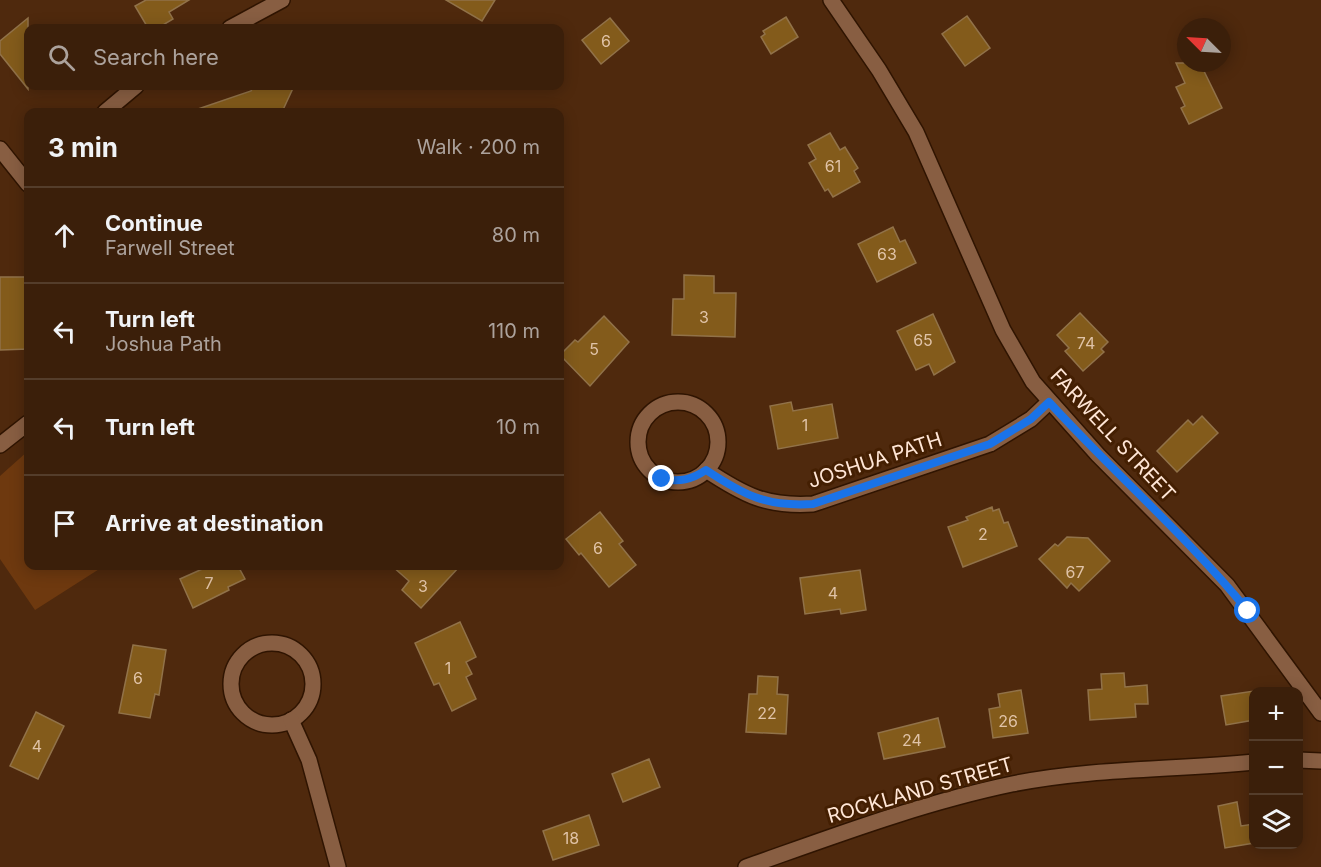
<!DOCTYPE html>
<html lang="en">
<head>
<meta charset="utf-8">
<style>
	body { margin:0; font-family:Inter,sans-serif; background:#462c18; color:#f1f3f6 }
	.controls { position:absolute; right:18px; bottom:18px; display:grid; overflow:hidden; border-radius:12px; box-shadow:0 3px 15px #0003 }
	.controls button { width:54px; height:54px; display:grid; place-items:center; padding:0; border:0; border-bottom:2px solid #543d2b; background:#3b1f0a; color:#f1f3f6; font:30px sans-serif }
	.compass { position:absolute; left:1177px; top:18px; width:54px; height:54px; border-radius:50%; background:#3b1f0a; box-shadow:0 3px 15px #0003; rotate:294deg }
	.stop { position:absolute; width:18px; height:18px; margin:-14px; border:4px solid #1a73e8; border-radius:50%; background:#fff }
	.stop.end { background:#1a73e8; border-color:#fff; box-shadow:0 2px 6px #0008 }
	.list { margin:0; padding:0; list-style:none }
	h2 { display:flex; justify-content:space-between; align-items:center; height:78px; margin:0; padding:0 24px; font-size:26px }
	h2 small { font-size:20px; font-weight:400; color:#aca29c }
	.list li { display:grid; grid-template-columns:39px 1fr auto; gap:18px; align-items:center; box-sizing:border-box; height:96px; padding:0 24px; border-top:2px solid #543d2b }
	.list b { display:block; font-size:22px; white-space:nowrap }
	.list p { margin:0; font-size:20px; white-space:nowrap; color:#aca29c }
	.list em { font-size:20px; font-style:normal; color:#aca29c }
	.icon { flex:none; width:33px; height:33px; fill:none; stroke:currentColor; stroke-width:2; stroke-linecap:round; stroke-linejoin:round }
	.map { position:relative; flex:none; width:1321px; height:867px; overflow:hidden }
	.search { position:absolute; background:#3b1f0a; box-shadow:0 3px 15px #0003; left:24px; top:24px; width:540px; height:66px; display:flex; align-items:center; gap:15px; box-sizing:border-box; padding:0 21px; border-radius:12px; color:#aca29c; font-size:22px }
	.panel { position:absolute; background:#3b1f0a; box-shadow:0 3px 15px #0003; left:24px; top:108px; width:540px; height:462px; border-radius:12px }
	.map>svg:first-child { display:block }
	.green { fill:#6e390f }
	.building { fill:#835b1b; stroke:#917249; stroke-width:1.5 }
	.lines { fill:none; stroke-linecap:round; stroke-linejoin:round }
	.street-casing { stroke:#2f1401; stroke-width:18 }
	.secondary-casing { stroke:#2f1401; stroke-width:18 }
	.street { stroke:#885e42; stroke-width:15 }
	.secondary { stroke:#885e42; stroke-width:15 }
	.route { stroke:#1a73e8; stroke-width:8 }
	.labels { text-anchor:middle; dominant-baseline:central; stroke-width:6; stroke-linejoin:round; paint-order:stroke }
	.number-label { font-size:16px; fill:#e0c3a7 }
	.street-label { font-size:20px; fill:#ffe6d6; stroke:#441f02 }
</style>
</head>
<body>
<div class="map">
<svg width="1321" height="867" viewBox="0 0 1321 867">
	<rect width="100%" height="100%" fill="#4f290d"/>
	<path class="green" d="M 28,451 L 28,566 L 104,566 L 35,610 L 0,559 L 0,476 Z"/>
	<g class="building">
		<path d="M 146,0 L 189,0 L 169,12 L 173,19 L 158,28 L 148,28 L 135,6 Z"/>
		<path d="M 446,0 L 495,0 L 482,21 Z"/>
		<path d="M 967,16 L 990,48 L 965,66 L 942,34 Z"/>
		<path d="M 786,17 L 798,37 L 771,54 L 761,37 L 765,34 L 763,31 Z"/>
		<path d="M 28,18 L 28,89 L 0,54 L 0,41 Z"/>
		<path d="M 610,18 L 629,41 L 601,64 L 582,40 Z"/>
		<path d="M 1176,63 L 1200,63 L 1222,108 L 1189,124 L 1181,108 L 1185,106 L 1176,87 L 1185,83 Z"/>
		<path d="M 254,86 L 294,86 L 282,112 L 199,112 L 198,109 L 251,91 Z"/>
		<path d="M 830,133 L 840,150 L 845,147 L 858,168 L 854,171 L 860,182 L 833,197 L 828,189 L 825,191 L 809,163 L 816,159 L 808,145 Z"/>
		<path d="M 893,227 L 900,242 L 905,240 L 916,263 L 877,282 L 858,244 Z"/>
		<path d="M 684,275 L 714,276 L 714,293 L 736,293 L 735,337 L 672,335 L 673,299 L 684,299 Z"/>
		<path d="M 0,277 L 28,277 L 28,349 L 0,350 Z"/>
		<path d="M 1080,313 L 1108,342 L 1101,349 L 1104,352 L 1083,371 L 1065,351 L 1069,348 L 1057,335 Z"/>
		<path d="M 933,314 L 955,362 L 934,375 L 929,364 L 916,370 L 897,331 Z"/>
		<path d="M 604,316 L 629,342 L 590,386 L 560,355 L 575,340 L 578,342 Z"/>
		<path d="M 791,402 L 793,411 L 832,404 L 838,438 L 778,449 L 770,406 Z"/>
		<path d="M 1202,416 L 1218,433 L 1177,472 L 1157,451 L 1188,420 L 1193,425 Z"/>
		<path d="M 992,507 L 993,511 L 999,509 L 1004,523 L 1008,522 L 1017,546 L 963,567 L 948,527 L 968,520 L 966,517 Z"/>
		<path d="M 600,512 L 623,541 L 619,544 L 636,565 L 609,587 L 581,553 L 579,555 L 566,539 Z"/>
		<path d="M 1067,537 L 1088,538 L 1110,561 L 1079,591 L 1071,583 L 1067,588 L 1039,559 L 1055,544 L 1058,546 Z"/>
		<path d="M 209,566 L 238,566 L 245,579 L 228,587 L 229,590 L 193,608 L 180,579 Z"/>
		<path d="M 392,566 L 460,566 L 421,608 L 402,590 L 409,581 Z"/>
		<path d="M 860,570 L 866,610 L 841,614 L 840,609 L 805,614 L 800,578 Z"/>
		<path d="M 460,622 L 476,657 L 466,662 L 472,674 L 466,677 L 476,699 L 452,711 L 439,683 L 434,685 L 415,643 Z"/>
		<path d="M 133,645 L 166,650 L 159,695 L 155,694 L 150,718 L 119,713 Z"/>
		<path d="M 1124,673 L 1125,687 L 1147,685 L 1148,704 L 1135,704 L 1136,717 L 1090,720 L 1088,690 L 1102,689 L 1101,674 Z"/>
		<path d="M 758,676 L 778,677 L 777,694 L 788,695 L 786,734 L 746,732 L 749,694 L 757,694 Z"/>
		<path d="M 1021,690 L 1028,733 L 993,738 L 989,709 L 1000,707 L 998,694 Z"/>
		<path d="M 1254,691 L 1254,720 L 1226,725 L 1221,696 Z"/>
		<path d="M 36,712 L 64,726 L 38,779 L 10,766 Z"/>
		<path d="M 938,718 L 945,747 L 884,759 L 878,733 Z"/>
		<path d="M 649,759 L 660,787 L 623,802 L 612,774 Z"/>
		<path d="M 1237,802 L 1241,826 L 1254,824 L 1254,843 L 1225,848 L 1218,806 Z"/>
		<path d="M 589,815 L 599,845 L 553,860 L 543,831 Z"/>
	</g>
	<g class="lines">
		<g class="street-casing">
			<g id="street">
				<path d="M 831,0 L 879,70 L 916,132 L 1003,330 L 1033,382 L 1098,455 L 1227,585 L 1321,713"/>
				<path d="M 230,28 L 282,0"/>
				<path d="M 105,112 L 136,86"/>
				<path d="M 0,149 L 28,184"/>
				<circle cx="678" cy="442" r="40"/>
				<path d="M 0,445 L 28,423"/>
				<path d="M 706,470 C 744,495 766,507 813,504 L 990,444 L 1031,419 L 1049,402"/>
				<circle cx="272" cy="684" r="41"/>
				<path d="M 291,720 L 309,760 L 338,867"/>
			</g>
		</g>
		<g class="secondary-casing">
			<g id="secondary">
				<path d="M 1298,760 L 1321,761"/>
				<path d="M 746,867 C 834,836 921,803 1012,784 C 1091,768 1174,770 1254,762"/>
			</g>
		</g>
		<use href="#street" class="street"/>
		<use href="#secondary" class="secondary"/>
	</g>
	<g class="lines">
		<path class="route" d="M 662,479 C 680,482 691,480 706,470 C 744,495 766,507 813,504 L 990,444 L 1031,419 L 1049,402 C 1114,473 1187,536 1248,611"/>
	</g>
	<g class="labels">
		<g class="number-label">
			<text x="606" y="41">6</text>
			<text x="833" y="166">61</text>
			<text x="887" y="254">63</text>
			<text x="704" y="317">3</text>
			<text x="923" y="340">65</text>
			<text x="1086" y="343">74</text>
			<text x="594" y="349">5</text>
			<text x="805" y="425">1</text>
			<text x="983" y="534">2</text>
			<text x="598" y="548">6</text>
			<text x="1075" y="572">67</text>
			<text x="209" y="583">7</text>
			<text x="423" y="586">3</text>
			<text x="833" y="593">4</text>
			<text x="448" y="668">1</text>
			<text x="138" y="678">6</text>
			<text x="767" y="713">22</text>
			<text x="1008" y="721">26</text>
			<text x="912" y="740">24</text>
			<text x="37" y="746">4</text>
			<text x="571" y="838">18</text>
		</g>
		<g class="street-label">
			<text transform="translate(1113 435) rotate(47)">FARWELL STREET</text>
			<text transform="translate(875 460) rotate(-18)">JOSHUA PATH</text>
			<text transform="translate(920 790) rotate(-16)">ROCKLAND STREET</text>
		</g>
	</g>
</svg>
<div class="controls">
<button>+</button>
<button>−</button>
<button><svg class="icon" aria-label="layers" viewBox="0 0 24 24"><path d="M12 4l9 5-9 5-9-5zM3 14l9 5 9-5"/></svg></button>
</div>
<svg class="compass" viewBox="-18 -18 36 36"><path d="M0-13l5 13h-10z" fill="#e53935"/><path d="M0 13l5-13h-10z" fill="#aca29c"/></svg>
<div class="stop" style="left:1248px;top:611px"></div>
<div class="stop end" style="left:662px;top:479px"></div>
<div class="search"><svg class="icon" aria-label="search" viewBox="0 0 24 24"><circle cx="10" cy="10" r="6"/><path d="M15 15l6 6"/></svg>Search here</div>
<section class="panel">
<h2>3 min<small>Walk · 200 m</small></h2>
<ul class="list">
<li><svg class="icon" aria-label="ahead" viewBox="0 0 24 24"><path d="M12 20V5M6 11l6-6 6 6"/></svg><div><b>Continue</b><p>Farwell Street</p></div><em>80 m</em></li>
<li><svg class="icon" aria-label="left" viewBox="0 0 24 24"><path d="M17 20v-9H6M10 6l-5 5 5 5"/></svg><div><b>Turn left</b><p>Joshua Path</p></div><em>110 m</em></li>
<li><svg class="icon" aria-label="left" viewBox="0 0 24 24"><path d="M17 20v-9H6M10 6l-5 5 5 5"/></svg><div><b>Turn left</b></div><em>10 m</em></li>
<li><svg class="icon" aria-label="arrive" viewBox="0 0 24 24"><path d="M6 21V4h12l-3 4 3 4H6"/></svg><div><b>Arrive at destination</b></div></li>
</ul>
</section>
</div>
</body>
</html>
